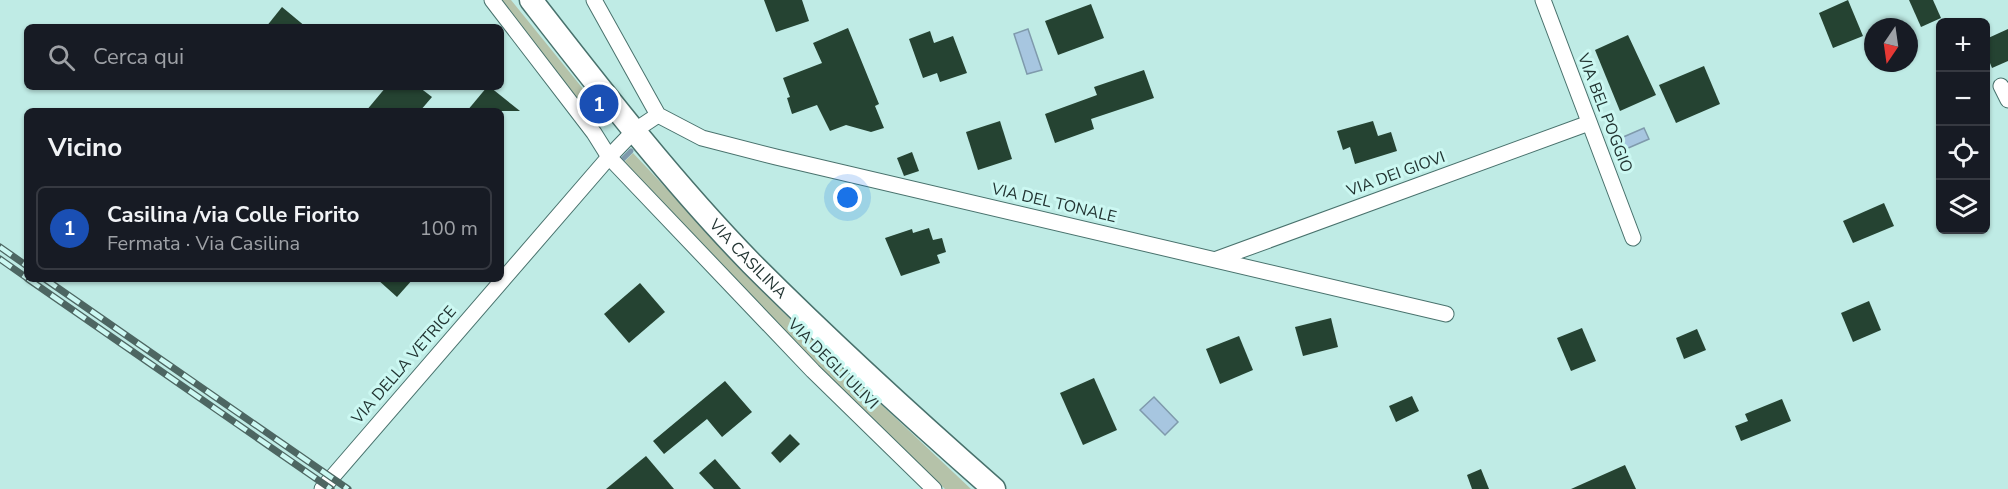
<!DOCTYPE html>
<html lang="it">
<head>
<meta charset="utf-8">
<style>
	body { margin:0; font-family:"Nunito Sans",sans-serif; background:#242831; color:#f1f3f6 }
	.controls { position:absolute; right:18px; top:18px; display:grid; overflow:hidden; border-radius:9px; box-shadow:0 2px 4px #0004 }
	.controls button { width:54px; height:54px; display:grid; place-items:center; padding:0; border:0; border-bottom:2px solid #363941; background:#171b24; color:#f1f3f6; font:30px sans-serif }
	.compass { position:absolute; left:1864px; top:18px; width:54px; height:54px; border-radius:50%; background:#171b24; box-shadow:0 2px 4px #0004; rotate:193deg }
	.you { position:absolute; left:848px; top:198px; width:21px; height:21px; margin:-15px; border:4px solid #fff; border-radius:50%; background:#1a73e8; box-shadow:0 0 0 9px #1a73e833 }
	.badge { display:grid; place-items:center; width:39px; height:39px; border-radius:50%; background:#b34e1e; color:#fff; font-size:20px; font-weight:700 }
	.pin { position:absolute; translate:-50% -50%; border:3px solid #fff; box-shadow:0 2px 6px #0006 }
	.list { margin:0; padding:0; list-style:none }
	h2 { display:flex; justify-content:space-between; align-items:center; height:78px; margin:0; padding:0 24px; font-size:26px }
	h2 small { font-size:20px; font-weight:400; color:#9ea1a6 }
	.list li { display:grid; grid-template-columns:39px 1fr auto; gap:18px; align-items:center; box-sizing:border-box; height:84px; margin:0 12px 12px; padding:0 12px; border:2px solid #363941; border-radius:9px }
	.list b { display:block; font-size:22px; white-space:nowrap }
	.list p { margin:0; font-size:20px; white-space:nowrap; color:#9ea1a6 }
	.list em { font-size:20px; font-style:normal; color:#9ea1a6 }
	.icon { flex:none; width:33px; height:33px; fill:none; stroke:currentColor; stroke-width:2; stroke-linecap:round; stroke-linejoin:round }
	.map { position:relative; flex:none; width:2008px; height:489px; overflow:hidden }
	.search { position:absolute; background:#171b24; box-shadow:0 2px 4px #0004; left:24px; top:24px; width:480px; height:66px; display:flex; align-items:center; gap:15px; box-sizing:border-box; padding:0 21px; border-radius:9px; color:#9ea1a6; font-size:22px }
	.panel { position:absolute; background:#171b24; box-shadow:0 2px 4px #0004; left:24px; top:108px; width:480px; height:174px; border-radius:9px }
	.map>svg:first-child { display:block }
	.green { fill:#b5c2a9 }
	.water { fill:#a7c6e0; stroke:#7f9aac; stroke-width:1.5 }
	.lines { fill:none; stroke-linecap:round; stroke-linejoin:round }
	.stream { stroke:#7f9aac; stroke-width:5 }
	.building { fill:#254332 }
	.street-casing { stroke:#49726d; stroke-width:17 }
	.primary-casing { stroke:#49726d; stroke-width:25 }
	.street { stroke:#fff; stroke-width:15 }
	.primary { stroke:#fff; stroke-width:22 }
	.rail-casing { stroke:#4d6662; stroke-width:7 }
	.rail { stroke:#ccf8f2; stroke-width:4.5; stroke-dasharray:14; stroke-linecap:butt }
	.labels { text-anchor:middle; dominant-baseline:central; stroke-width:6; stroke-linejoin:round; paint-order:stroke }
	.street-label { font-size:16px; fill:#223432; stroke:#ccf8f2 }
</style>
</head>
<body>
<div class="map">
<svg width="2008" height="489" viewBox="0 0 2008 489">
	<rect width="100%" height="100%" fill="#bfebe5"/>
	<g class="green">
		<path d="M 498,0 L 511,0 L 597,106 L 587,114 Z"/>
		<path d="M 633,153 L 782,311 L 971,489 L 945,489 L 754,305 L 623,163 Z"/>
	</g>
	<g class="water">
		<path d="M 1028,29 L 1042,70 L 1027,74 L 1014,34 Z"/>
		<path d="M 1644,128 L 1649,139 L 1626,149 L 1621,138 Z"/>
		<path d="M 1154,397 L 1178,422 L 1165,435 L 1140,410 Z"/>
	</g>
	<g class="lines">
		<path class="stream" d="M 621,161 L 631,151"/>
	</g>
	<g class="building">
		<path d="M 764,0 L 802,0 L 809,21 L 776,32 Z"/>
		<path d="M 1848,0 L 1863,36 L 1833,48 L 1819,13 Z"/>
		<path d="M 1909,0 L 1933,0 L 1941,18 L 1921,27 Z"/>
		<path d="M 1091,4 L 1104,38 L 1058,55 L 1045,21 Z"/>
		<path d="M 282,7 L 306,27 L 266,27 Z"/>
		<path d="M 848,28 L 879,104 L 875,106 L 884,128 L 871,132 L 846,125 L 830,131 L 817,105 L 792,114 L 787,98 L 790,97 L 783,78 L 822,63 L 813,43 Z"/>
		<path d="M 2008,29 L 2008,61 L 1992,68 L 1986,53 L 1986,39 Z"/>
		<path d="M 930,31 L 934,43 L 953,36 L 967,73 L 940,82 L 937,73 L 923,78 L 909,39 Z"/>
		<path d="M 1628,35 L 1656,95 L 1620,111 L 1595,50 Z"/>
		<path d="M 1704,66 L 1720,104 L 1676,123 L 1659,85 Z"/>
		<path d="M 1144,70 L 1154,98 L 1091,119 L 1094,129 L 1055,143 L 1045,114 L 1097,95 L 1094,87 Z"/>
		<path d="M 386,87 L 419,87 L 432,97 L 420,111 L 366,111 Z"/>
		<path d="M 487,87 L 490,87 L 520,111 L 467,111 Z"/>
		<path d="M 1000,121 L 1012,159 L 978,170 L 966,132 Z"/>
		<path d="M 1373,121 L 1378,136 L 1391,132 L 1397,151 L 1355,164 L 1350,147 L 1343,150 L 1337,131 Z"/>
		<path d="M 912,152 L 919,171 L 904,176 L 897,158 Z"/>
		<path d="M 1884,203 L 1894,226 L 1853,243 L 1843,221 Z"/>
		<path d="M 929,228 L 933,240 L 942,238 L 946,252 L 937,255 L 940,263 L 901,276 L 885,238 L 912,229 L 913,233 Z"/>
		<path d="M 377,279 L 413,279 L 397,297 Z"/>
		<path d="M 640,283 L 665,312 L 629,343 L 604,314 Z"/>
		<path d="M 1869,301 L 1881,330 L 1853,342 L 1841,313 Z"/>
		<path d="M 1331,318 L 1338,347 L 1303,356 L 1295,327 Z"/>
		<path d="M 1582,328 L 1596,361 L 1571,371 L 1557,338 Z"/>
		<path d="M 1697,329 L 1706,350 L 1684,359 L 1676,338 Z"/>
		<path d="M 1239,336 L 1253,370 L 1220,384 L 1206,349 Z"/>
		<path d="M 1094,378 L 1117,430 L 1083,445 L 1060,393 Z"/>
		<path d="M 725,381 L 752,412 L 722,437 L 707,419 L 664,454 L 653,441 Z"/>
		<path d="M 1412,396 L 1419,411 L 1396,422 L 1389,406 Z"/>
		<path d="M 1782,399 L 1791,421 L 1741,441 L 1735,426 L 1748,421 L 1745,414 Z"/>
		<path d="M 790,434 L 800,444 L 780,463 L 771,453 Z"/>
		<path d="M 646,456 L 674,489 L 606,489 Z"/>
		<path d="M 715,459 L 741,489 L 714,489 L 699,473 Z"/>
		<path d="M 1625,465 L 1636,489 L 1571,489 Z"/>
		<path d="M 1481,469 L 1489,489 L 1472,489 L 1467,475 Z"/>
	</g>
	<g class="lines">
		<g class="street-casing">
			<g id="street">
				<path d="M 492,0 L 594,133 L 609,157 L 813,371 L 934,489"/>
				<path d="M 594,0 L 658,115 L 702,138 L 776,157 L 1446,314"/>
				<path d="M 1543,0 L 1633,238"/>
				<path d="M 2001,86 L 2008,100"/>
				<path d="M 1217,259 L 1589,123"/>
				<path d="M 322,489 L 609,157 L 634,131 L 658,115"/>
			</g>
		</g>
		<g class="primary-casing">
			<g id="primary">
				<path id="s1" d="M 531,0 C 601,90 672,182 752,264 C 830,342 911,416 994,489"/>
			</g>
		</g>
		<use href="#street" class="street"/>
		<use href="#primary" class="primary"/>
		<g class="rail-casing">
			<g id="rail">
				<path d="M 0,247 L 27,266"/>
				<path d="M 0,259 L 27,278"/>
				<path d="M 28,279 L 331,489"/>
				<path d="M 45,279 L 348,489"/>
			</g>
		</g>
		<use href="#rail" class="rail"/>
	</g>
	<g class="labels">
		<g class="street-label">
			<text transform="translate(1605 113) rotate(69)">VIA BEL POGGIO</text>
			<text transform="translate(1396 174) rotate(-20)">VIA DEI GIOVI</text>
			<text transform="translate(1054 203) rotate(13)">VIA DEL TONALE</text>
			<text stroke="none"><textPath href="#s1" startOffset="338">VIA CASILINA</textPath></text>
			<text transform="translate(833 364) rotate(45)">VIA DEGLI ULIVI</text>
			<text transform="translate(404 365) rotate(-49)">VIA DELLA VETRICE</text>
		</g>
	</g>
</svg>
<div class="controls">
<button>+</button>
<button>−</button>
<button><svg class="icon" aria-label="locate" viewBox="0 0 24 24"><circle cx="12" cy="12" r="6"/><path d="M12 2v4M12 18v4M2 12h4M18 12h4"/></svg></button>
<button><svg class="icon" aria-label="layers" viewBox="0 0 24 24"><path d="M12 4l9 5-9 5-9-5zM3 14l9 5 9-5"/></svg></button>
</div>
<svg class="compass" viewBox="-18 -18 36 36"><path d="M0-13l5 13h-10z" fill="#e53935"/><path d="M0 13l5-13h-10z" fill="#9ea1a6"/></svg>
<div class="you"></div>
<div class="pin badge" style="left:599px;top:104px;background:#1a4fb4">1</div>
<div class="search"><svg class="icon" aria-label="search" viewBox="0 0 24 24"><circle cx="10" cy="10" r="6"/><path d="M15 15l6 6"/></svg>Cerca qui</div>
<section class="panel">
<h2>Vicino<small></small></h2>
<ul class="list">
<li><span class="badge" style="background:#1a4fb4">1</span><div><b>Casilina /via Colle Fiorito</b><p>Fermata · Via Casilina</p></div><em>100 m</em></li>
</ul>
</section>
</div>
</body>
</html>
